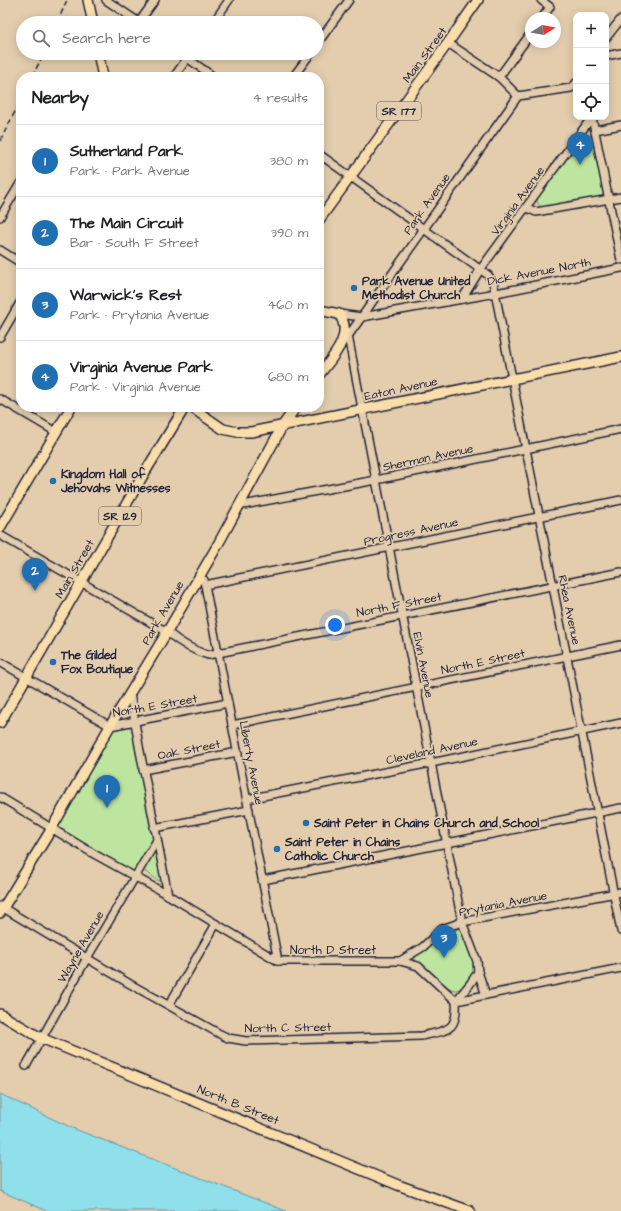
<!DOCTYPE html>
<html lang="en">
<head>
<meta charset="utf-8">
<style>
	body { margin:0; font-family:"Architects Daughter",sans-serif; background:#f2f2f2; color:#202124 }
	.controls { position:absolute; right:12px; top:12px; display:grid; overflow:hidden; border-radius:8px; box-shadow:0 2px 10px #0003 }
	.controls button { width:36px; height:36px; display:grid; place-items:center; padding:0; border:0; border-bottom:1px solid #e0e0e0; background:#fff; color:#202124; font:20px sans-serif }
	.compass { position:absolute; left:525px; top:12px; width:36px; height:36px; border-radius:50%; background:#fff; box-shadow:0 2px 10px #0003; rotate:79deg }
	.you { position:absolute; left:335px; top:625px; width:14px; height:14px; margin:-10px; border:3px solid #fff; border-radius:50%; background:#1a73e8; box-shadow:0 0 0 6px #1a73e833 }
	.badge { display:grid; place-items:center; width:26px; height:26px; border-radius:50%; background:#1f6fb2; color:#fff; font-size:13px; font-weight:700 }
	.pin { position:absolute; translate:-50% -33px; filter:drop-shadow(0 1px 2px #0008) }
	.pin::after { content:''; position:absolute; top:21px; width:14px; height:12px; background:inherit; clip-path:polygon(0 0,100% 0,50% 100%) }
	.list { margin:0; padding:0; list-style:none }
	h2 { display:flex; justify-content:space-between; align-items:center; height:52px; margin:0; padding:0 16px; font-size:17px }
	h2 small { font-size:13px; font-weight:400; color:#757577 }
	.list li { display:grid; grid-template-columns:26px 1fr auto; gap:12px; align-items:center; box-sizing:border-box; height:72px; padding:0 16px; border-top:1px solid #e0e0e0 }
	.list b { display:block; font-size:15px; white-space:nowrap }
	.list p { margin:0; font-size:13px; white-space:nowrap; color:#757577 }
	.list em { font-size:13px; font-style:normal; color:#757577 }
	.icon { flex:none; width:22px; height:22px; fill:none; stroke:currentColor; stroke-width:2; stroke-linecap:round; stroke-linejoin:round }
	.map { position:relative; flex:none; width:621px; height:1211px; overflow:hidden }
	.search { position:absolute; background:#fff; box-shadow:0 2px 10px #0003; left:16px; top:16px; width:308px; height:44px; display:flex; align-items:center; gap:10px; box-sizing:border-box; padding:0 14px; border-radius:22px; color:#757577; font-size:15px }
	.panel { position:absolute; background:#fff; box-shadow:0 2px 10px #0003; left:16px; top:72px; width:308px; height:340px; border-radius:16px }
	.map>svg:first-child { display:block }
	.green { fill:#bee5a0; stroke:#70846e }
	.water { fill:#90e0eb; stroke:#6494a5 }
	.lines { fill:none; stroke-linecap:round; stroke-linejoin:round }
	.minor-casing { stroke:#22223b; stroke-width:10 }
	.major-casing { stroke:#22223b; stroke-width:12 }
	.minor { stroke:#e3cdad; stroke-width:7 }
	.major { stroke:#f9deab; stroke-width:9 }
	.rail { stroke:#22223b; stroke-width:1.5; stroke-dasharray:6 3; stroke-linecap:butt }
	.poi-dot { fill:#1f6fb2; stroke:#e3cdad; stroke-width:1.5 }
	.labels { text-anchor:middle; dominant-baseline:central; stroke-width:3.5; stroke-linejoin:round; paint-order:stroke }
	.shield { fill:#e3cdad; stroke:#5c555d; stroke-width:1 }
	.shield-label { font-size:11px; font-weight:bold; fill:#22223b }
	.street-label { font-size:12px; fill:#22223b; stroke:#e3cdad }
	.poi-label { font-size:12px; font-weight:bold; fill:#22223b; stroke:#e3cdad; text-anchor:start }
</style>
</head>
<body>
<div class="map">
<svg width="621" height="1211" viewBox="0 0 621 1211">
	<rect width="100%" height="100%" fill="#e3cdad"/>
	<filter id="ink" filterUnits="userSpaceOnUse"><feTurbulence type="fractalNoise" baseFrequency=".025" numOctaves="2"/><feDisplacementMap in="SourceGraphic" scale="8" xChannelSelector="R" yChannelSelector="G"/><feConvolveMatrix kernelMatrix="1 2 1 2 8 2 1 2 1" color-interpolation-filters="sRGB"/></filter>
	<g filter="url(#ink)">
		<g class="green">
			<path d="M 586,135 L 592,136 L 595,140 L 605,194 L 602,197 L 545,209 C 539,206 537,204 537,197 L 581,136 Z"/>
			<path d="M 135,721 L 157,840 L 136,876 L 52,828 L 110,726 Z"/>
			<path d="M 156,851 L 157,853 L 162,879 L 159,881 L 143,870 L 153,852 Z"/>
			<path d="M 460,928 L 473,961 L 474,975 C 469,981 464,988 456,990 C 447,991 425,966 415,960 L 415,957 L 439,936 Z"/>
		</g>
		<path class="water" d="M 0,1094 L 72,1128 L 286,1211 L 47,1211 L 0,1191 Z"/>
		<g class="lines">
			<g class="minor-casing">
				<g id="minor">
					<path d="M 106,0 L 140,23"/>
					<path d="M 541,0 L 550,7 L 542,18"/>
					<path d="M 139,22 L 155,0"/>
					<path d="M 213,23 L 229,0"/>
					<path d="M 606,38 L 621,19"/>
					<path d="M 448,43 L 499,77 L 518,96"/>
					<path d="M 317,44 L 349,0"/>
					<path d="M 180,53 L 214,77"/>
					<path d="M 606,56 L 621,53"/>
					<path d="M 174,77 L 191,53"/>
					<path d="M 293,77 L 311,53"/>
					<path d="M 499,77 L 531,33"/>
					<path d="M 592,117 L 621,260"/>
					<path d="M 595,130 L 621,125"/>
					<path d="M 319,154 L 488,275 L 493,282 L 621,931"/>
					<path d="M 527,208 L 536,212 L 621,197"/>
					<path d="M 0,217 L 21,182"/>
					<path d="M 0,250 L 21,263"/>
					<path d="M 462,299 L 480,270 L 592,117"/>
					<path d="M 339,314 L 362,317 L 496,293 L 621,268"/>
					<path d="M 348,336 L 455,886 L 462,922 L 477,961 L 478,972 L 486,995"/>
					<path d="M 0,337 L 21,301"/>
					<path d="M 346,339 L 518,96 L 571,88 L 576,83"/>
					<path d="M 0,399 L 56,432"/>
					<path d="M 238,506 L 376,480 L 621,429"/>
					<path d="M 0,535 L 167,632 C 178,641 194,651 208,655 L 621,572"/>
					<path d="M 204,580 L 278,961"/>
					<path d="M 205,585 L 621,500"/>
					<path d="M 0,662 L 110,726 L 228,703"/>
					<path d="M 130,693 L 139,746 L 168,895"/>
					<path d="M 232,725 L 621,645"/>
					<path d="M 143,770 L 238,752"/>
					<path d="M 0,797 L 94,854 L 168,895 L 278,961 L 400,961 L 418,966 L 456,1001"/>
					<path d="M 247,799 L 431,763 L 621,723"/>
					<path d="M 154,828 L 249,810"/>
					<path d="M 263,880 L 621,808"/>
					<path d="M 0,906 L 130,984 L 220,1034 L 228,1038 L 246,1041 L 422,1036 C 448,1030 458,1031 456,1001 L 470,984 L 478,972"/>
					<path d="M 400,961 L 423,947 L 442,929 L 462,922 L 621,892"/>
					<path d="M 456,1001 L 621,968"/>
					<path d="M 169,1005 L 216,924"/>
					<path d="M 26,1066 L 87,958 L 157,840"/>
				</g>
			</g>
			<g class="major-casing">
				<g id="major">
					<path d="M 88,0 L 93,23"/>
					<path d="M 98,53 L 103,77"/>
					<path d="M 319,220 L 448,43 L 478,0"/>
					<path d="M 319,310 L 339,314 C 355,335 331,359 319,375"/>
					<path d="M 191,407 L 223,429 L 237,432 L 251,432 L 621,357"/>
					<path d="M 0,528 L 71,407"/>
					<path d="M 0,723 L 142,477 L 185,407"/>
					<path d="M 0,913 L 49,833 L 110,726 L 167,632 L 216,548 L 283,425 L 296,407"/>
					<path d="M 0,1014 L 41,1038 L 398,1185 L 470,1211"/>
				</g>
			</g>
			<use href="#minor" class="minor"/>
			<use href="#major" class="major"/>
			<g class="rail">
				<path d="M 57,23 L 67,0"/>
				<path d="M 32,77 L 44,53"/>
				<path d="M 0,141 L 21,100"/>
			</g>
		</g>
	</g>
	<g class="poi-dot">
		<circle cx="354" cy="288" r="4"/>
		<circle cx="53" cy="481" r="4"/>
		<circle cx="53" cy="662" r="4"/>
		<circle cx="306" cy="823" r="4"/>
		<circle cx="277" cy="849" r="4"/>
	</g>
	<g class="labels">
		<g class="shield">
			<rect x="377" y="102" width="44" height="18" rx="3"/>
			<rect x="99" y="507" width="42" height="18" rx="3"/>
		</g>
		<g class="shield-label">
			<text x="399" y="111">SR 177</text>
			<text x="120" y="516">SR 129</text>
		</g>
		<g class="street-label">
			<text transform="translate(425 55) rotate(-54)">Main Street</text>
			<text transform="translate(518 201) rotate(-54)">Virginia Avenue</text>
			<text transform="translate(427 204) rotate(-55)">Park Avenue</text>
			<text transform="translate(539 272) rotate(-11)">Dick Avenue North</text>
			<text transform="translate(401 389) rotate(-12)">Eaton Avenue</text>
			<text transform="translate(428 458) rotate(-12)">Sherman Avenue</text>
			<text transform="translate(411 532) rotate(-12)">Progress Avenue</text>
			<text transform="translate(75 569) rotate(-60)">Main Street</text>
			<text transform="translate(399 605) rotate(-11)">North F Street</text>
			<text transform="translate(569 610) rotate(78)">Rhea Avenue</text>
			<text transform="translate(163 613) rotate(-60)">Park Avenue</text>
			<text transform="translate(483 662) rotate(-12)">North E Street</text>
			<text transform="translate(423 665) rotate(79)">Elvin Avenue</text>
			<text transform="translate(155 706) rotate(-10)">North E Street</text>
			<text transform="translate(189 750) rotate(-11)">Oak Street</text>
			<text transform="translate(432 751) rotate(-12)">Cleveland Avenue</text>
			<text transform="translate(251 763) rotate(79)">Liberty Avenue</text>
			<text transform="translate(503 904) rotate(-11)">Prytania Avenue</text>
			<text transform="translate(81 947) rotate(-60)">Wayne Avenue</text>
			<text x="333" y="950">North D Street</text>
			<text transform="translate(288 1028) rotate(-1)">North C Street</text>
			<text transform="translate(238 1105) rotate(22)">North B Street</text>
		</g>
		<g class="poi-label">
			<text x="362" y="281">Park Avenue United<tspan x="362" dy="14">Methodist Church</tspan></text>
			<text x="61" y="474">Kingdom Hall of<tspan x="61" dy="14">Jehovahs Witnesses</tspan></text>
			<text x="61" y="655">The Gilded<tspan x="61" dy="14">Fox Boutique</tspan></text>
			<text x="314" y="823">Saint Peter in Chains Church and School</text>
			<text x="285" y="842">Saint Peter in Chains<tspan x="285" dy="14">Catholic Church</tspan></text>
		</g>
	</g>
</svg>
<div class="controls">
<button>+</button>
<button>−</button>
<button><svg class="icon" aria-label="locate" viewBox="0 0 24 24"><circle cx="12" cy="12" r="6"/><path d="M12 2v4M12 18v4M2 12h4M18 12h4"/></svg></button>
</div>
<svg class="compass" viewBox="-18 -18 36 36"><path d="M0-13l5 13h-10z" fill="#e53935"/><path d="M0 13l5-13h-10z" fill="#757577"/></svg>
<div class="you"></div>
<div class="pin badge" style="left:107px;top:808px">1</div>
<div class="pin badge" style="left:35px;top:591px">2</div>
<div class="pin badge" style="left:444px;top:958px">3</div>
<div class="pin badge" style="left:580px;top:165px">4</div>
<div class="search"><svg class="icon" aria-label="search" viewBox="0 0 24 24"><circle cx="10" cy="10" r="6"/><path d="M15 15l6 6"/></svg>Search here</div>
<section class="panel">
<h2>Nearby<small>4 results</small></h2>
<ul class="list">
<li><span class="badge">1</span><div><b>Sutherland Park</b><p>Park · Park Avenue</p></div><em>380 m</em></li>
<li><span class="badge">2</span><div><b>The Main Circuit</b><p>Bar · South F Street</p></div><em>390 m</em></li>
<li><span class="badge">3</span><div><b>Warwick's Rest</b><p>Park · Prytania Avenue</p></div><em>460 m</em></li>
<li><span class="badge">4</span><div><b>Virginia Avenue Park</b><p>Park · Virginia Avenue</p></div><em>680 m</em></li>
</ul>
</section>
</div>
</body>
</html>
